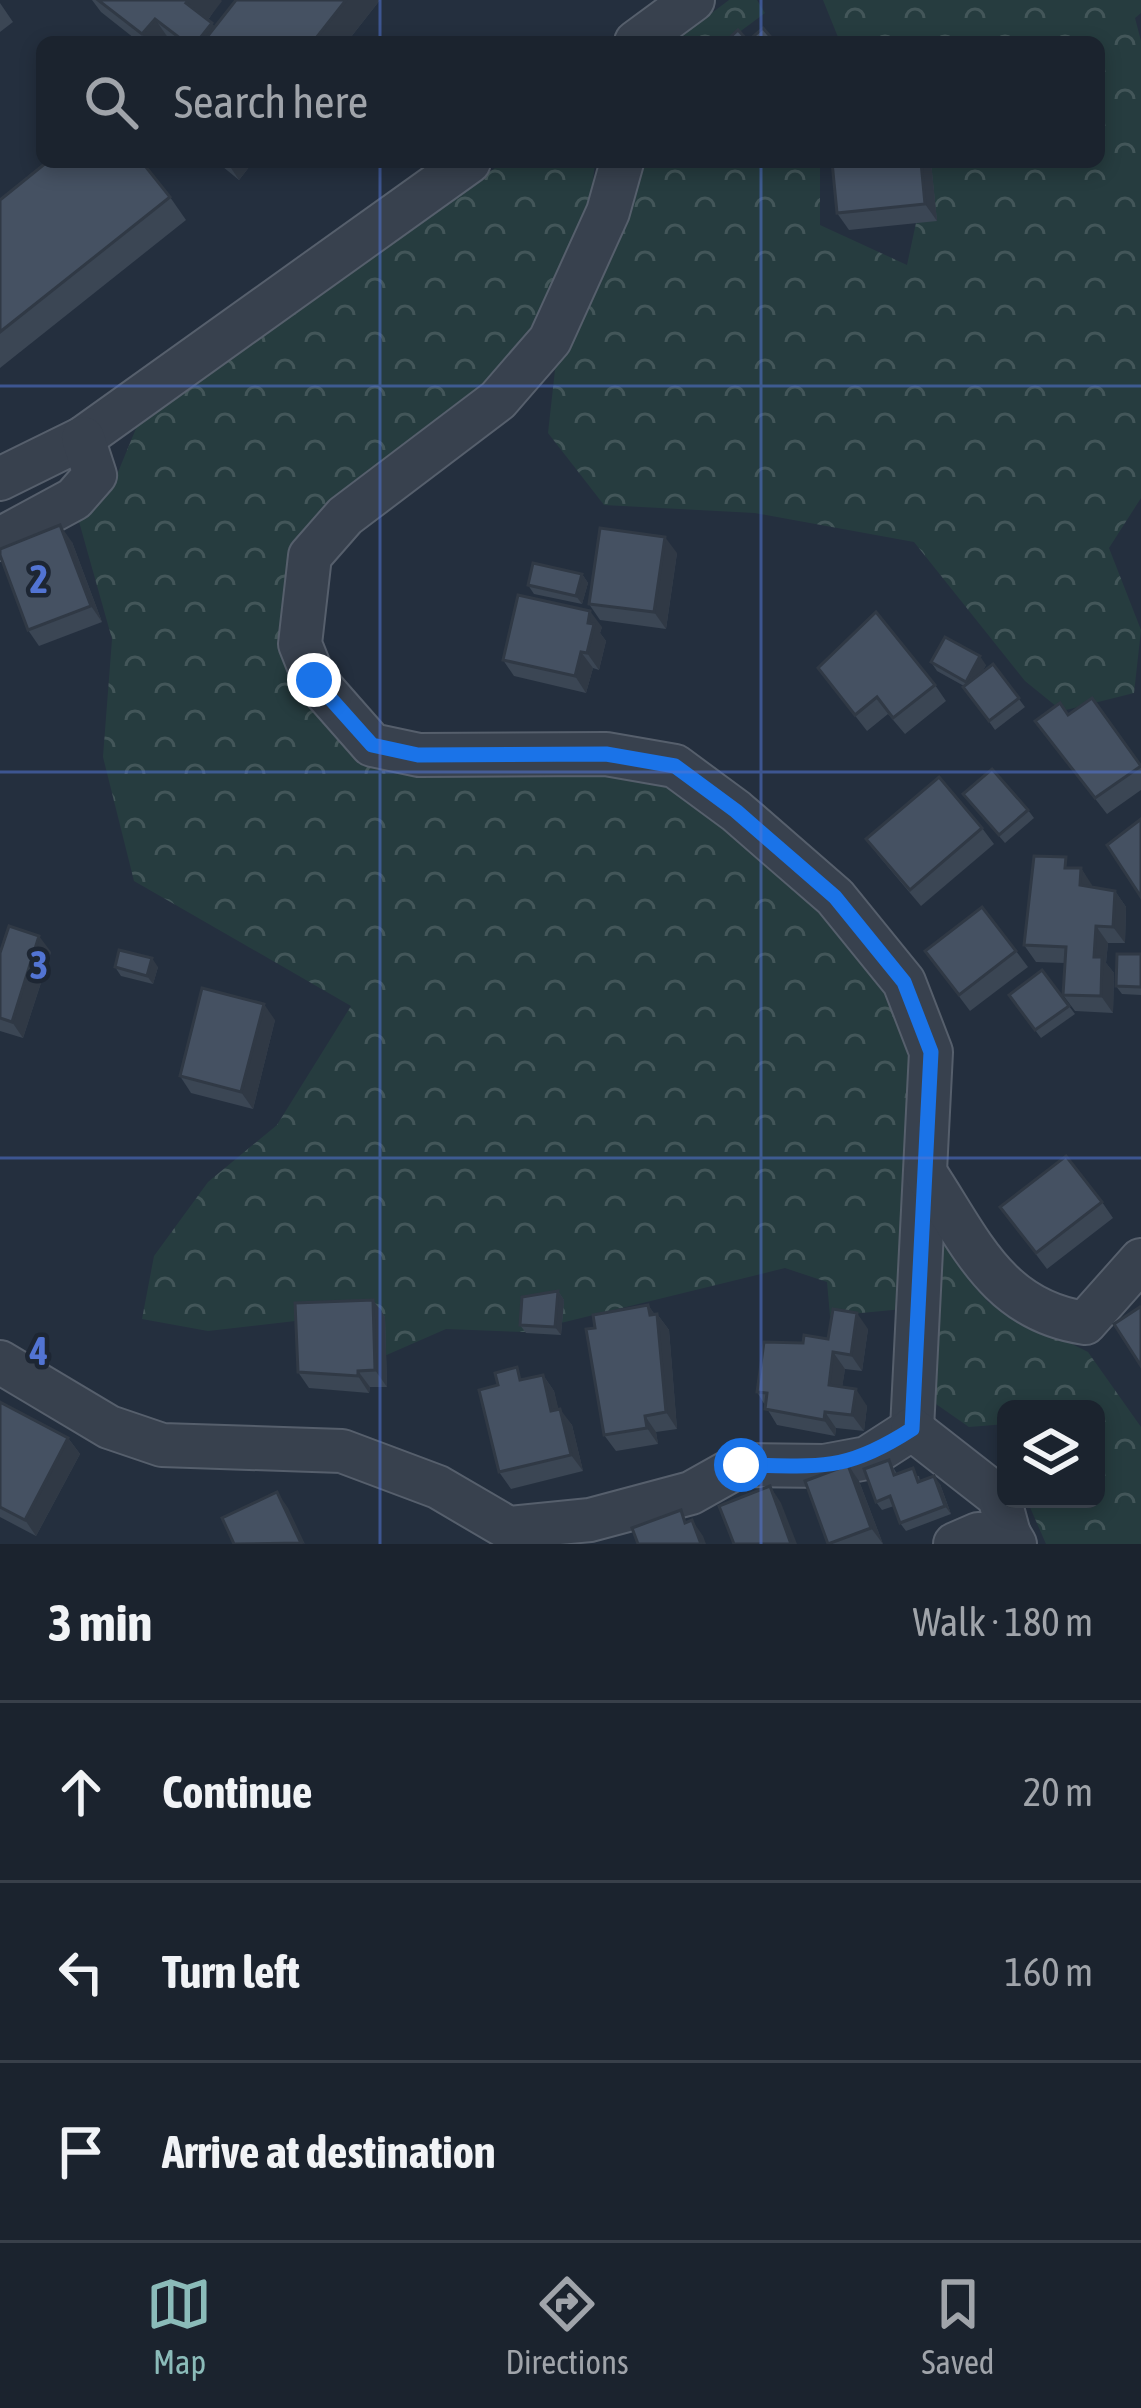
<!DOCTYPE html>
<html lang="en">
<head>
<meta charset="utf-8">
<style>
	body { margin:0; font-family:"Asap Condensed",sans-serif; background:#282f3a; color:#f1f3f6 }
	.controls { position:absolute; right:36px; bottom:36px; display:grid; overflow:hidden; border-radius:18px; box-shadow:0 6px 18px #0003 }
	.controls button { width:108px; height:108px; display:grid; place-items:center; padding:0; border:0; border-bottom:3px solid #39404a; background:#1b232e; color:#f1f3f6; font:60px sans-serif }
	.stop { position:absolute; width:36px; height:36px; margin:-27px; border:9px solid #1a73e8; border-radius:50%; background:#fff }
	.stop.end { background:#1a73e8; border-color:#fff; box-shadow:0 3px 12px #0008 }
	.list { margin:0; padding:0; list-style:none }
	h2 { display:flex; justify-content:space-between; align-items:center; height:156px; margin:0; padding:0 48px; font-size:51px }
	h2 small { font-size:39px; font-weight:400; color:#a0a4aa }
	.list li { display:grid; grid-template-columns:78px 1fr auto; gap:36px; align-items:center; box-sizing:border-box; height:180px; padding:0 48px; border-top:3px solid #39404a }
	.list b { display:block; font-size:45px; white-space:nowrap }
	.list em { font-size:39px; font-style:normal; color:#a0a4aa }
	.icon { flex:none; width:66px; height:66px; fill:none; stroke:currentColor; stroke-width:2; stroke-linecap:round; stroke-linejoin:round }
	.map { position:relative; flex:none; width:1141px; height:1544px; overflow:hidden }
	.search { position:absolute; background:#1b232e; box-shadow:0 6px 18px #0003; left:36px; right:36px; top:36px; height:132px; display:flex; align-items:center; gap:30px; box-sizing:border-box; padding:0 42px; border-radius:18px; color:#a0a4aa; font-size:45px }
	.sheet { height:696px; background:#1b232e }
	nav { display:flex; justify-content:space-around; align-items:center; box-sizing:border-box; height:168px; border-top:3px solid #39404a; background:#1b232e; font-size:33px; color:#a0a4aa }
	nav a { display:grid; justify-items:center; gap:6px }
	nav .on { color:#8bbbb9 }
	.map>svg:first-child { display:block }
	.forest { fill:url(#forest-crowns) }
	.lines { fill:none; stroke-linecap:round; stroke-linejoin:round }
	.minor-casing { stroke:#565f6c; stroke-width:46 }
	.minor { stroke:#38414e; stroke-width:42 }
	.wall { fill:#3b4654 }
	.shaded-wall { fill:#303945 }
	.building { fill:#455162; stroke:#303945; stroke-width:3 }
	.route { stroke:#1a73e8; stroke-width:15 }
	.grid { fill:none; stroke:#5274d3; stroke-width:3; stroke-opacity:0.55 }
	.grid-label { font-size:39px; text-anchor:middle; font-weight:bold; fill:#5274d3; stroke:#1d2633; stroke-width:9; stroke-linejoin:round; paint-order:stroke }
</style>
</head>
<body>
<div class="map">
<svg width="1141" height="1544" viewBox="0 0 1141 1544">
	<defs>
		<pattern id="forest-crowns" width="20" height="18" patternUnits="userSpaceOnUse" patternTransform="scale(3)"><rect width="20" height="18" fill="#263c3f"/><path d="M2 6a3 3 0 1 1 6 0M12 15a3 3 0 1 1 6 0" fill="none" stroke="#435659"/></pattern>
	</defs>
	<rect width="100%" height="100%" fill="#242f3e"/>
	<g class="forest">
		<path d="M 729,0 L 757,0 L 765,13 L 726,42 L 673,42 Z"/>
		<path d="M 823,0 L 1141,0 L 1141,13 L 1135,18 L 1141,41 L 1141,498 L 1109,548 L 1141,630 L 1134,693 L 1062,711 L 1025,681 L 914,542 L 755,513 L 604,505 L 548,433 L 557,352 L 639,162 L 820,162 L 820,225 L 907,265 L 929,162 L 1099,162 L 1099,42 L 840,42 Z"/>
		<path d="M 503,162 L 595,162 L 590,209 L 556,314 L 496,382 L 315,517 L 282,602 L 300,679 L 359,758 L 622,769 L 671,785 L 763,850 L 895,993 L 908,1057 L 916,1141 L 903,1309 L 830,1316 L 827,1282 L 785,1268 L 524,1332 L 446,1329 L 366,1364 L 304,1320 L 208,1331 L 142,1319 L 154,1256 L 208,1182 L 277,1125 L 351,1006 L 134,881 L 103,757 L 112,639 L 78,518 L 109,494 L 137,426 Z"/>
		<path d="M 932,1215 L 988,1302 L 1088,1352 L 1141,1427 L 1141,1544 L 1046,1544 L 1029,1505 L 1030,1499 L 1096,1499 L 1096,1409 L 1006,1409 L 1006,1424 L 969,1427 L 923,1395 Z"/>
	</g>
	<g class="lines">
		<g class="minor-casing">
			<g id="minor">
				<path d="M 636,42 L 693,0"/>
				<path d="M 622,162 L 608,212 L 550,340 L 498,400 L 345,516 L 310,556 L 300,644 L 314,679 L 372,745 L 419,755 L 606,754 L 675,766 L 736,811 L 835,897 L 904,982 L 931,1052 L 912,1429"/>
				<path d="M 0,479 L 83,438 L 469,162"/>
				<path d="M 0,539 L 74,499 L 95,475 L 83,438"/>
				<path d="M 926,1174 C 971,1242 997,1310 1085,1323 L 1141,1260"/>
				<path d="M 0,1362 L 109,1427 L 162,1445 L 342,1451 L 438,1487 L 508,1528 L 590,1520 L 691,1493 L 741,1465 L 824,1466 L 867,1458 L 912,1429"/>
				<path d="M 912,1429 L 999,1497 L 1009,1534"/>
				<path d="M 955,1544 L 978,1534 L 1009,1534 L 1015,1544"/>
			</g>
		</g>
		<use href="#minor" class="minor"/>
	</g>
	<g class="wall">
		<path d="M 92,0 L 221,0 L 208,20 L 215,27 L 380,0 L 347,42 L 139,42 L 101,12 Z"/>
		<path d="M 0,3 L 13,22 L 0,32 Z"/>
		<path d="M 217,162 L 253,162 L 239,180 Z"/>
		<path d="M 832,162 L 931,162 L 937,221 L 849,230 L 837,213 Z"/>
		<path d="M 170,197 L 186,220 L 0,368 L 0,200 Z"/>
		<path d="M 72,542 L 102,622 L 39,646 L 28,630 Z"/>
		<path d="M 677,553 L 666,629 L 600,620 L 589,604 Z"/>
		<path d="M 582,574 L 588,583 L 582,604 L 534,594 L 528,585 Z"/>
		<path d="M 602,627 L 600,633 L 606,641 L 599,670 L 593,668 L 586,693 L 514,676 L 503,660 Z"/>
		<path d="M 931,662 L 986,665 L 982,672 L 993,664 L 1025,707 L 995,730 L 964,686 L 937,671 Z"/>
		<path d="M 818,668 L 935,685 L 946,701 L 905,734 L 888,714 L 867,731 Z"/>
		<path d="M 1068,715 L 1141,766 L 1141,790 L 1107,814 L 1035,721 Z"/>
		<path d="M 963,794 L 1028,810 L 1034,818 L 1005,843 Z"/>
		<path d="M 982,828 L 994,844 L 921,906 L 878,855 L 866,839 Z"/>
		<path d="M 1073,868 L 1081,868 L 1092,887 L 1115,891 L 1126,907 L 1125,943 L 1108,943 L 1106,963 L 1114,973 L 1113,1013 L 1075,1011 L 1063,995 L 1065,963 L 1036,962 L 1024,945 Z"/>
		<path d="M 925,951 L 1016,951 L 1028,967 L 970,1011 Z"/>
		<path d="M 51,952 L 23,1038 L 0,1031 L 0,953 Z"/>
		<path d="M 1141,954 L 1141,995 L 1122,994 L 1116,986 Z"/>
		<path d="M 115,967 L 158,967 L 153,984 L 121,976 Z"/>
		<path d="M 1042,970 L 1075,1014 L 1041,1038 L 1009,995 Z"/>
		<path d="M 275,1020 L 253,1109 L 191,1093 L 180,1076 Z"/>
		<path d="M 1102,1202 L 1113,1218 L 1047,1269 L 1000,1207 Z"/>
		<path d="M 558,1291 L 564,1300 L 561,1335 L 526,1333 L 520,1325 Z"/>
		<path d="M 373,1300 L 385,1317 L 387,1387 L 370,1387 L 369,1393 L 309,1388 L 298,1372 Z"/>
		<path d="M 648,1305 L 655,1315 L 657,1314 L 669,1330 L 677,1429 L 656,1432 L 658,1444 L 616,1451 L 604,1435 L 595,1328 Z"/>
		<path d="M 868,1329 L 862,1371 L 845,1369 L 842,1387 L 867,1406 L 864,1431 L 836,1428 L 835,1436 L 777,1425 L 757,1392 L 803,1343 Z"/>
		<path d="M 543,1375 L 554,1391 L 558,1409 L 572,1425 L 583,1471 L 511,1489 L 499,1472 L 525,1379 Z"/>
		<path d="M 0,1402 L 68,1438 L 80,1454 L 36,1536 L 0,1517 Z"/>
		<path d="M 889,1460 L 897,1474 L 919,1476 L 920,1481 L 940,1484 L 951,1514 L 906,1531 L 900,1523 L 894,1506 L 882,1510 L 876,1502 Z"/>
		<path d="M 859,1481 L 883,1544 L 828,1544 Z"/>
	</g>
	<g class="shaded-wall">
		<path d="M 189,0 L 221,0 L 222,1 L 203,26 L 186,3 Z"/>
		<path d="M 346,0 L 380,0 L 347,42 L 313,42 Z"/>
		<path d="M 155,19 L 171,42 L 148,42 L 142,34 Z"/>
		<path d="M 212,23 L 225,42 L 197,42 Z"/>
		<path d="M 227,162 L 253,162 L 239,180 Z"/>
		<path d="M 921,162 L 931,162 L 937,221 L 925,204 Z"/>
		<path d="M 60,525 L 72,542 L 102,622 L 91,606 Z"/>
		<path d="M 665,537 L 677,553 L 666,629 L 654,612 Z"/>
		<path d="M 582,574 L 588,583 L 582,604 L 576,596 Z"/>
		<path d="M 590,611 L 602,627 L 600,633 L 606,641 L 599,670 L 587,653 L 588,623 Z"/>
		<path d="M 581,652 L 593,668 L 586,693 L 575,676 Z"/>
		<path d="M 980,656 L 986,665 L 972,691 L 966,682 Z"/>
		<path d="M 1081,868 L 1092,885 L 1091,901 L 1080,885 Z"/>
		<path d="M 1115,891 L 1126,907 L 1125,943 L 1113,927 Z"/>
		<path d="M 1096,926 L 1108,943 L 1106,963 L 1114,973 L 1113,1013 L 1101,996 L 1094,957 Z"/>
		<path d="M 39,936 L 51,952 L 23,1038 L 12,1022 Z"/>
		<path d="M 152,958 L 158,967 L 153,984 L 147,976 Z"/>
		<path d="M 264,1004 L 275,1020 L 253,1109 L 241,1092 Z"/>
		<path d="M 558,1291 L 564,1300 L 561,1335 L 555,1327 Z"/>
		<path d="M 373,1300 L 385,1317 L 387,1387 L 375,1370 Z"/>
		<path d="M 648,1305 L 658,1319 L 657,1314 L 669,1330 L 677,1429 L 666,1412 Z"/>
		<path d="M 857,1313 L 868,1329 L 862,1371 L 851,1355 Z"/>
		<path d="M 833,1352 L 845,1369 L 840,1401 L 829,1385 Z"/>
		<path d="M 358,1371 L 370,1387 L 369,1393 L 358,1376 Z"/>
		<path d="M 543,1375 L 554,1391 L 563,1427 L 551,1411 Z"/>
		<path d="M 856,1389 L 867,1406 L 864,1431 L 852,1415 Z"/>
		<path d="M 560,1409 L 572,1425 L 583,1471 L 571,1455 Z"/>
		<path d="M 825,1412 L 836,1428 L 835,1436 L 824,1420 Z"/>
		<path d="M 645,1416 L 656,1432 L 658,1444 L 647,1428 Z"/>
		<path d="M 68,1438 L 80,1454 L 36,1536 L 25,1520 Z"/>
		<path d="M 848,1465 L 859,1481 L 883,1544 L 871,1528 Z"/>
		<path d="M 934,1476 L 940,1484 L 951,1514 L 945,1506 Z"/>
		<path d="M 770,1486 L 781,1503 L 797,1544 L 791,1544 Z"/>
		<path d="M 277,1492 L 288,1508 L 305,1544 L 301,1543 Z"/>
		<path d="M 692,1520 L 703,1536 L 706,1544 L 701,1544 Z"/>
	</g>
	<g class="building">
		<path d="M 98,0 L 189,0 L 186,3 L 212,23 L 197,42 L 185,42 L 155,19 L 142,34 Z"/>
		<path d="M 236,0 L 346,0 L 313,42 L 203,42 Z"/>
		<path d="M 763,28 L 775,42 L 725,42 L 738,30 L 748,41 Z"/>
		<path d="M 47,162 L 142,162 L 170,197 L 0,332 L 0,200 Z"/>
		<path d="M 832,162 L 921,162 L 925,204 L 837,213 Z"/>
		<path d="M 60,525 L 91,606 L 28,630 L 0,555 L 0,549 Z"/>
		<path d="M 600,528 L 665,537 L 654,612 L 589,604 Z"/>
		<path d="M 533,563 L 582,574 L 576,596 L 528,585 Z"/>
		<path d="M 518,595 L 590,611 L 588,623 L 594,624 L 587,653 L 581,652 L 575,676 L 503,660 Z"/>
		<path d="M 876,612 L 935,685 L 893,718 L 877,697 L 855,715 L 818,668 Z"/>
		<path d="M 945,637 L 980,656 L 966,682 L 931,662 Z"/>
		<path d="M 993,664 L 1019,698 L 989,721 L 963,687 Z"/>
		<path d="M 1092,698 L 1141,766 L 1095,798 L 1035,721 L 1060,703 L 1068,715 Z"/>
		<path d="M 992,769 L 1028,810 L 999,835 L 963,794 Z"/>
		<path d="M 939,777 L 982,828 L 910,890 L 866,839 Z"/>
		<path d="M 1141,819 L 1141,897 L 1107,845 Z"/>
		<path d="M 1034,856 L 1066,857 L 1065,868 L 1081,868 L 1080,885 L 1115,891 L 1113,927 L 1096,926 L 1094,957 L 1102,957 L 1101,996 L 1063,995 L 1066,947 L 1024,945 Z"/>
		<path d="M 982,907 L 1016,951 L 959,995 L 925,951 Z"/>
		<path d="M 9,926 L 39,936 L 12,1022 L 0,1018 L 0,953 Z"/>
		<path d="M 119,950 L 152,958 L 147,976 L 115,967 Z"/>
		<path d="M 1117,954 L 1141,954 L 1141,987 L 1116,986 Z"/>
		<path d="M 1042,970 L 1069,1006 L 1035,1030 L 1009,995 Z"/>
		<path d="M 202,988 L 264,1004 L 241,1092 L 180,1076 Z"/>
		<path d="M 1066,1156 L 1102,1202 L 1036,1253 L 1000,1207 Z"/>
		<path d="M 558,1291 L 555,1327 L 520,1325 L 522,1297 Z"/>
		<path d="M 373,1300 L 375,1370 L 358,1371 L 358,1376 L 298,1372 L 295,1303 Z"/>
		<path d="M 648,1305 L 650,1315 L 657,1314 L 666,1412 L 645,1416 L 647,1428 L 604,1435 L 586,1329 L 595,1328 L 593,1315 Z"/>
		<path d="M 1140,1307 L 1141,1308 L 1141,1366 L 1114,1324 Z"/>
		<path d="M 833,1309 L 857,1313 L 851,1355 L 833,1352 L 829,1385 L 856,1389 L 852,1415 L 825,1412 L 824,1420 L 765,1409 L 767,1393 L 757,1392 L 764,1342 L 803,1343 L 804,1335 L 828,1339 Z"/>
		<path d="M 517,1367 L 520,1380 L 543,1375 L 551,1411 L 560,1409 L 571,1455 L 499,1472 L 479,1390 L 498,1385 L 495,1373 Z"/>
		<path d="M 0,1402 L 68,1438 L 25,1520 L 0,1507 Z"/>
		<path d="M 889,1460 L 894,1475 L 913,1468 L 918,1482 L 934,1476 L 945,1506 L 900,1523 L 890,1496 L 876,1502 L 864,1469 Z"/>
		<path d="M 848,1465 L 871,1528 L 828,1544 L 805,1481 Z"/>
		<path d="M 770,1486 L 791,1544 L 734,1544 L 719,1506 Z"/>
		<path d="M 277,1492 L 301,1543 L 234,1544 L 222,1518 Z"/>
		<path d="M 681,1510 L 685,1523 L 692,1520 L 701,1544 L 638,1544 L 632,1528 Z"/>
	</g>
	<g class="lines">
		<path class="route" d="M 314,680 L 372,745 L 418,755 L 606,754 L 675,766 L 736,811 L 835,897 L 904,982 L 931,1052 L 912,1429 C 844,1473 820,1466 741,1465"/>
	</g>
	<path class="grid" d="M 380,0 L 380,42M 761,0 L 761,42M 380,162 L 380,1544M 761,162 L 761,1544M 0,386 L 1141,386M 0,772 L 1141,772M 0,1158 L 1141,1158"/>
	<g class="grid-label">
		<text x="39" y="593">2</text>
		<text x="39" y="979">3</text>
		<text x="39" y="1365">4</text>
	</g>
</svg>
<div class="controls">
<button><svg class="icon" aria-label="layers" viewBox="0 0 24 24"><path d="M12 4l9 5-9 5-9-5zM3 14l9 5 9-5"/></svg></button>
</div>
<div class="stop" style="left:741px;top:1465px"></div>
<div class="stop end" style="left:314px;top:680px"></div>
<div class="search"><svg class="icon" aria-label="search" viewBox="0 0 24 24"><circle cx="10" cy="10" r="6"/><path d="M15 15l6 6"/></svg>Search here</div>
</div>
<section class="sheet">
<h2>3 min<small>Walk · 180 m</small></h2>
<ul class="list">
<li><svg class="icon" aria-label="ahead" viewBox="0 0 24 24"><path d="M12 20V5M6 11l6-6 6 6"/></svg><div><b>Continue</b></div><em>20 m</em></li>
<li><svg class="icon" aria-label="left" viewBox="0 0 24 24"><path d="M17 20v-9H6M10 6l-5 5 5 5"/></svg><div><b>Turn left</b></div><em>160 m</em></li>
<li><svg class="icon" aria-label="arrive" viewBox="0 0 24 24"><path d="M6 21V4h12l-3 4 3 4H6"/></svg><div><b>Arrive at destination</b></div></li>
</ul>
</section>
<nav>
<a class="on"><svg class="icon" aria-label="map" viewBox="0 0 24 24"><path d="M3 6l6-2 6 2 6-2v14l-6 2-6-2-6 2zM9 4v14M15 6v14"/></svg>Map</a>
<a><svg class="icon" aria-label="directions" viewBox="0 0 24 24"><path d="M12 3l9 9-9 9-9-9zM9 14v-3h6M13 9l2 2-2 2"/></svg>Directions</a>
<a><svg class="icon" aria-label="saved" viewBox="0 0 24 24"><path d="M7 4h10v16l-5-4-5 4z"/></svg>Saved</a>
</nav>
</body>
</html>
